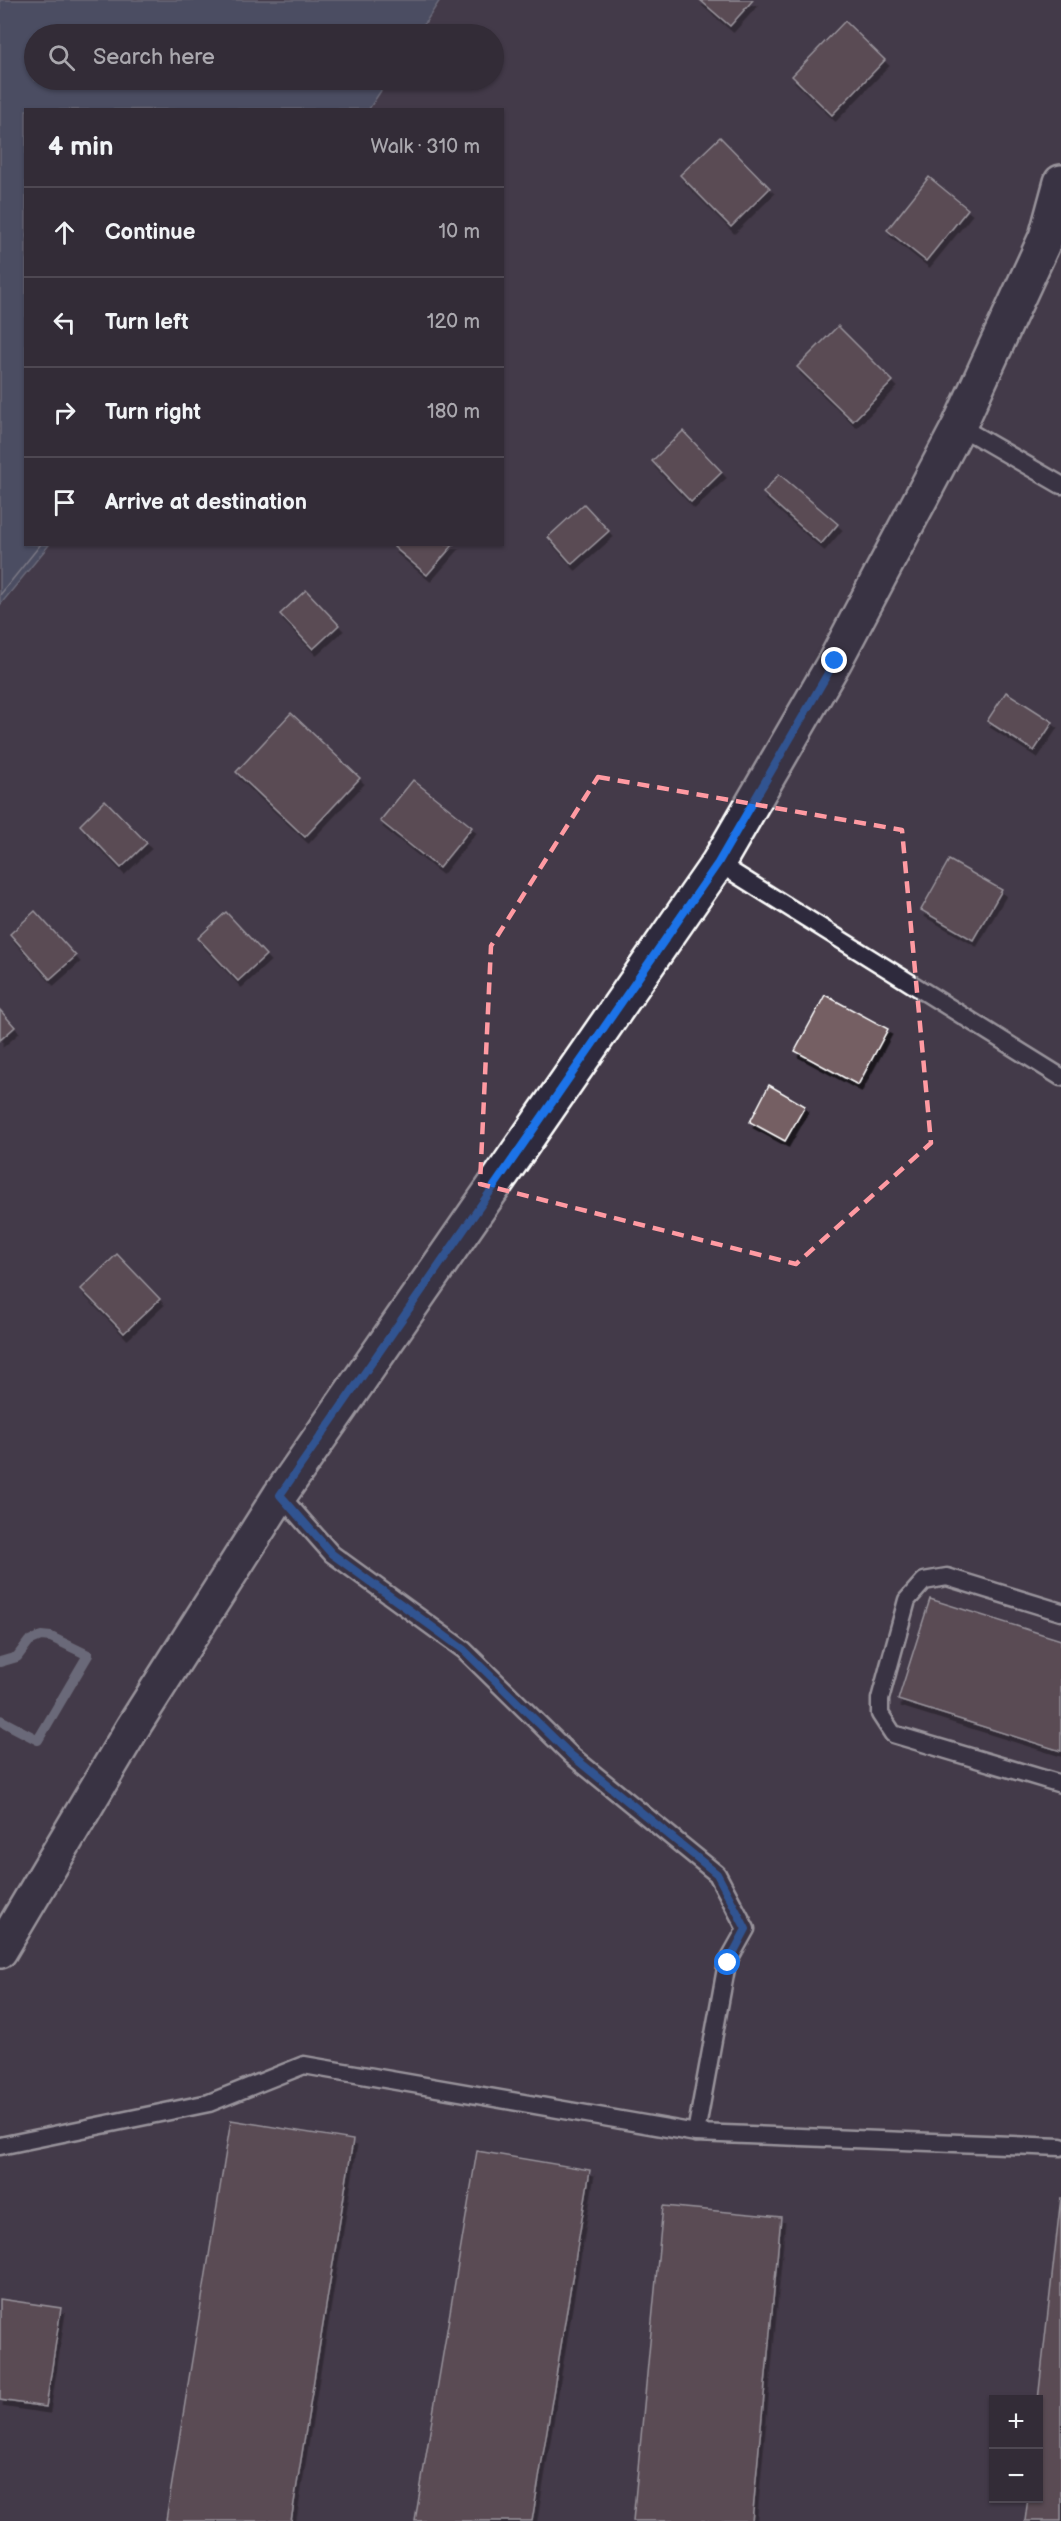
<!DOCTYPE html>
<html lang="en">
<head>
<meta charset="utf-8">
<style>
	body { margin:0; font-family:"Balsamiq Sans",sans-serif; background:#3e3842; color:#f1f3f6 }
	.controls { position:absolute; right:18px; bottom:18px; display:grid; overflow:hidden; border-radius:0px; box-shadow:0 2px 4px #0004 }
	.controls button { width:54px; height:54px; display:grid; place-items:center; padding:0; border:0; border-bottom:2px solid #4e4852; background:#332c37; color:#f1f3f6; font:30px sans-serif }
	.stop { position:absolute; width:18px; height:18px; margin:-14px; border:4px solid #1a73e8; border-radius:50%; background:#fff }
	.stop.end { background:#1a73e8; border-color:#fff; box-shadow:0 2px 6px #0008 }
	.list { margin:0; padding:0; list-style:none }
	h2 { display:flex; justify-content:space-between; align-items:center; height:78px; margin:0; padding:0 24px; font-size:26px }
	h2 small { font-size:20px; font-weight:400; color:#a9a7ad }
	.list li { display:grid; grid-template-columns:39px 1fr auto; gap:18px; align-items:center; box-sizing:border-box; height:90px; padding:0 24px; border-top:2px solid #4e4852 }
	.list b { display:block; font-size:22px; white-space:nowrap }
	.list em { font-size:20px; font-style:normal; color:#a9a7ad }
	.icon { flex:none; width:33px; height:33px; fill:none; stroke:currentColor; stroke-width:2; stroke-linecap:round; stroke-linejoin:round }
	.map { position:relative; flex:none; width:1061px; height:2521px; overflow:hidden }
	.search { position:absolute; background:#332c37; box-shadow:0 2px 4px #0004; left:24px; top:24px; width:480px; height:66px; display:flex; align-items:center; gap:15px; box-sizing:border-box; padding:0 21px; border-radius:33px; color:#a9a7ad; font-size:22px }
	.panel { position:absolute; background:#332c37; box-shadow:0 2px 4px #0004; left:24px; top:108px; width:480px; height:438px; border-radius:0px }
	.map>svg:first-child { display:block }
	.water { fill:#566580; stroke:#9aa3b3; stroke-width:1.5 }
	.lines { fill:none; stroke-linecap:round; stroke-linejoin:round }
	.shore { stroke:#bbc1cc; stroke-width:1.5 }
	.stream { stroke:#9aa3b3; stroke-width:10 }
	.building { fill:#755f64; stroke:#fff; stroke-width:1.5; filter:url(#shadow) }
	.service-casing { stroke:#fff; stroke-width:21 }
	.tertiary-casing { stroke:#fff; stroke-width:38 }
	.service { stroke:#2f2a3d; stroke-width:16 }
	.tertiary { stroke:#2f2a3d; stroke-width:33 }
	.route { stroke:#1a73e8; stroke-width:8 }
	.marked { fill:none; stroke:#ff9aa2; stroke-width:4.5; stroke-dasharray:12 8; stroke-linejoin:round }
</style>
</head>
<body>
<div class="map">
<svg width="1061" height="2521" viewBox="0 0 1061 2521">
	<defs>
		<filter id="shadow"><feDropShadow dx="3.5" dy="6" stdDeviation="0" flood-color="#0009"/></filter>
	</defs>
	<rect width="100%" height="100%" fill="#443a49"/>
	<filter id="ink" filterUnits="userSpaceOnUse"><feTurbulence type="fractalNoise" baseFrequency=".0167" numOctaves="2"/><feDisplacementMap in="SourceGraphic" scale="12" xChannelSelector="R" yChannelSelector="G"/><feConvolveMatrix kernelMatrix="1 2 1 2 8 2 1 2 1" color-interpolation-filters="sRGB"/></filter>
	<g filter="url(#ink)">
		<path class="water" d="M 0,0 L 440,0 L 418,34 L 34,34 L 34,80 L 388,80 L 369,109 L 26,110 L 26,544 L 49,545 L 0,605 Z"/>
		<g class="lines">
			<path class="shore" d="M 0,595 L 41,544"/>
			<path class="stream" d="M 0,1662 L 17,1657 L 29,1641 L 41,1636 L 51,1637 L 88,1655 L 38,1740 L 0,1720"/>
		</g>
		<g class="building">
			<path d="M 700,0 L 753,0 L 730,26 Z"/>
			<path d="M 845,21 L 885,60 L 832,115 L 792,76 Z"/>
			<path d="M 720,137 L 770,188 L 731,227 L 680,175 Z"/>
			<path d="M 929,177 L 968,209 L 926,261 L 887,230 Z"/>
			<path d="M 838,326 L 893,381 L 853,421 L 797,367 Z"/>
			<path d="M 683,431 L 722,472 L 691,502 L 652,461 Z"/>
			<path d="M 779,474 L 838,524 L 821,544 L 763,493 Z"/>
			<path d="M 584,504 L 609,531 L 572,564 L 548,537 Z"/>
			<path d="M 396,544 L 454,544 L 427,575 L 394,547 Z"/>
			<path d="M 306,590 L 339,625 L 313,649 L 280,614 Z"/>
			<path d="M 1006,692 L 1053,722 L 1034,751 L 987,721 Z"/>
			<path d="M 291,713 L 360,778 L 305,837 L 236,772 Z"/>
			<path d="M 413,780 L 472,827 L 439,868 L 380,821 Z"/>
			<path d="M 105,800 L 147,843 L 121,868 L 80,825 Z"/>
			<path d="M 949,860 L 1002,890 L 973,940 L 921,910 Z"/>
			<path d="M 35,911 L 76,956 L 50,979 L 10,934 Z"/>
			<path d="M 226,912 L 266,955 L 238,981 L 198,938 Z"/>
			<path d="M 825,995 L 888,1029 L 858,1085 L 795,1051 Z"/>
			<path d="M 0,1010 L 15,1027 L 0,1040 Z"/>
			<path d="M 769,1085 L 805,1106 L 785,1141 L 750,1122 Z"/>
			<path d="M 117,1254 L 160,1299 L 124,1333 L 81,1289 Z"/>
			<path d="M 930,1599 L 1061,1640 L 1061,1751 L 898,1700 Z"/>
			<path d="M 231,2120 L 353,2140 L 291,2521 L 171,2521 L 166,2520 Z"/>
			<path d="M 477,2151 L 590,2170 L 532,2521 L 415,2521 Z"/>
			<path d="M 1061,2197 L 1061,2521 L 1025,2521 L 1028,2498 L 1038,2498 L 1038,2400 Z"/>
			<path d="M 663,2206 L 781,2217 L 752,2521 L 633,2521 Z"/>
			<path d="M 0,2299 L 61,2308 L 46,2407 L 0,2400 Z"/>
		</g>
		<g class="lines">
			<g class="service-casing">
				<g id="service">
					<path d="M 959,426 L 1061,485"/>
					<path d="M 718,863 L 1061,1077"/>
					<path d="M 280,1495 L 332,1554 L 464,1650 L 571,1755 L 717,1874 L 746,1929 L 727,1963 L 696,2133"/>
					<path d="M 1061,1612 L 947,1577 L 924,1581 L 907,1600 L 880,1699 L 880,1714 L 893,1734 L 1061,1784"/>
					<path d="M 0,2146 L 209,2103 L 304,2065 L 696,2133 L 1061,2147"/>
				</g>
			</g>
			<g class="tertiary-casing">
				<path id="tertiary" d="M 0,1951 L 133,1727 L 280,1495 L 718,863 L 835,661 L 959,426 L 1046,237 L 1061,182"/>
			</g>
			<use href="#service" class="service"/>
			<use href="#tertiary" class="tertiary"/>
		</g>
	</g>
	<g class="lines" filter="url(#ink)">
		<path class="route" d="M 728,1963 L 746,1929 L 717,1874 L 571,1755 L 464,1650 L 332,1554 L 280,1495 L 718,863 L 835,661"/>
	</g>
	<path d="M0 0H1061V2521H0ZM 598,777 L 902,830 L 931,1143 L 796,1264 L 480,1184 L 491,946 Z" fill="#443a49" fill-opacity=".55" fill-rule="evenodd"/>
	<path class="marked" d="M 598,777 L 902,830 L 931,1143 L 796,1264 L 480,1184 L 491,946 Z"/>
</svg>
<div class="controls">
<button>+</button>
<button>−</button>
</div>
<div class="stop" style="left:728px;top:1963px"></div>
<div class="stop end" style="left:835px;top:661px"></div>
<div class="search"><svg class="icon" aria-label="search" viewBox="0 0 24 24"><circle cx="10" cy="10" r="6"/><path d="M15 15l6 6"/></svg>Search here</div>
<section class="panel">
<h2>4 min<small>Walk · 310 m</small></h2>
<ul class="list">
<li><svg class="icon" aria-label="ahead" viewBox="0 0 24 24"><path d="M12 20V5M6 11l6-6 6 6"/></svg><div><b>Continue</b></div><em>10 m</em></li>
<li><svg class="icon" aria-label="left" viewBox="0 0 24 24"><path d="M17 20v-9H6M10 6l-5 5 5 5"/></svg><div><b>Turn left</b></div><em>120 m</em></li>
<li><svg class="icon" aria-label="right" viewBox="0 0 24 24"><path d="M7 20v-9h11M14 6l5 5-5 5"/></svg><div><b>Turn right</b></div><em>180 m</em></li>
<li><svg class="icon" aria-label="arrive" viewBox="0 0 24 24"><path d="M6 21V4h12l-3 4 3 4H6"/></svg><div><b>Arrive at destination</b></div></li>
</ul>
</section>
</div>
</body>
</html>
